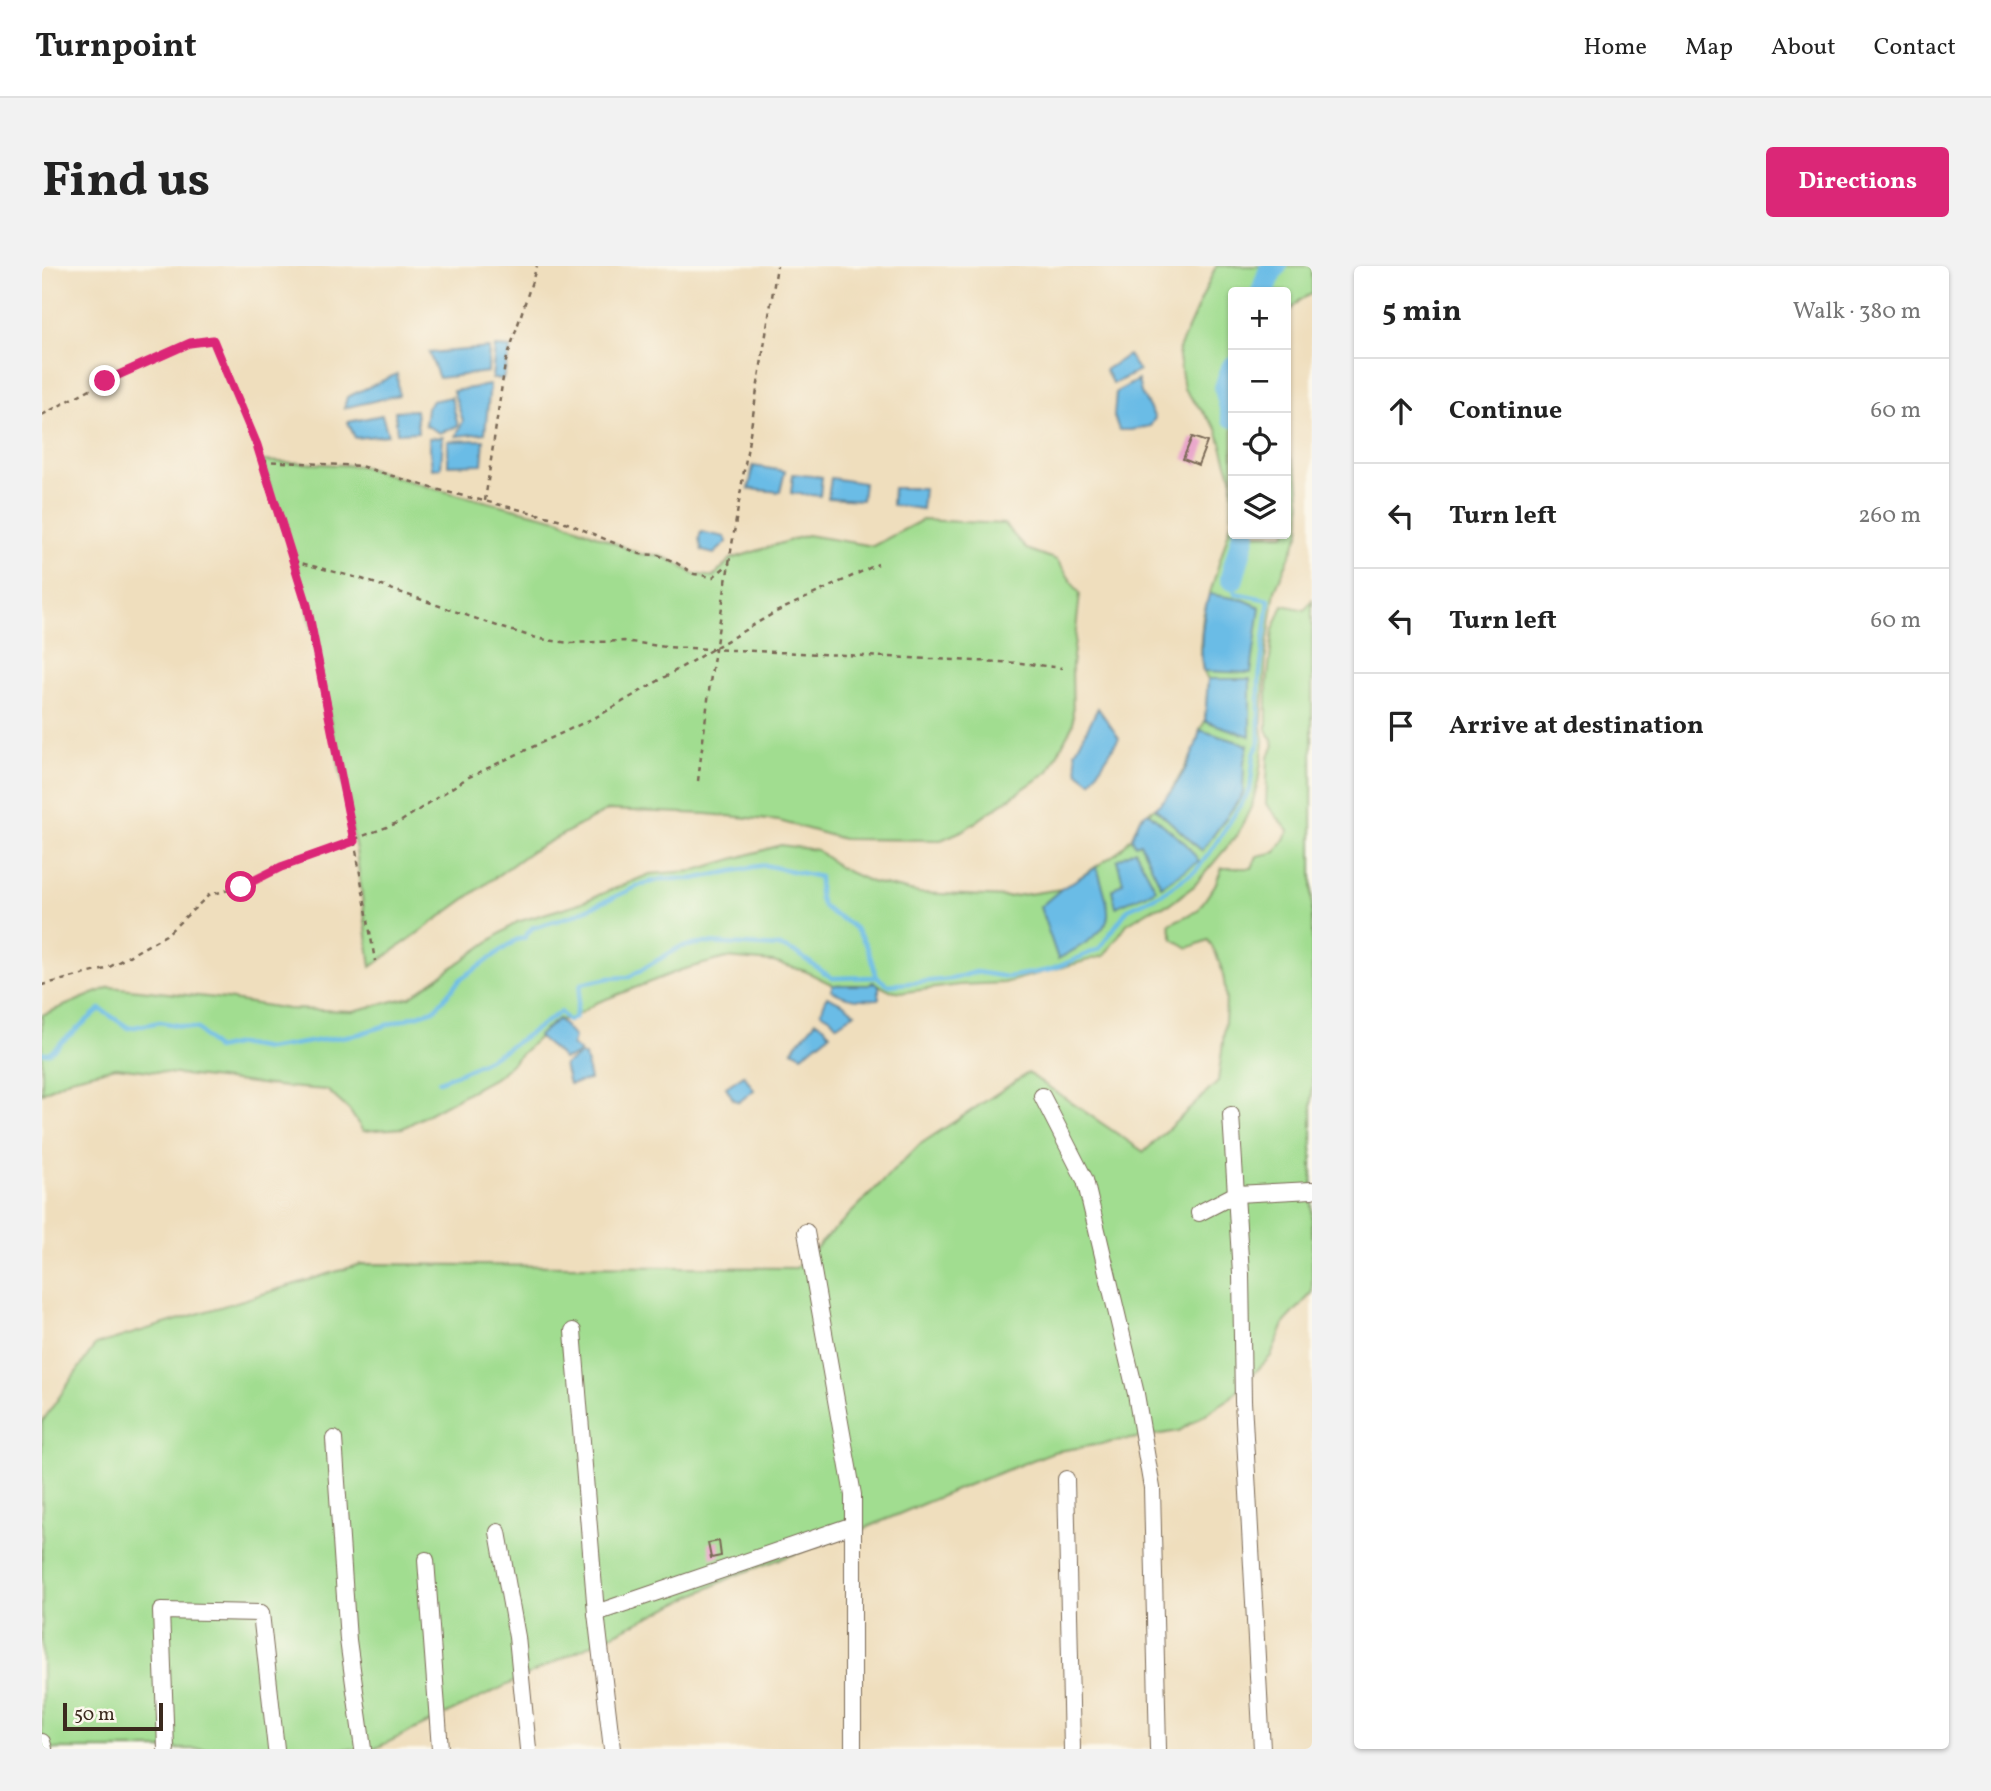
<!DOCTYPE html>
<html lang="en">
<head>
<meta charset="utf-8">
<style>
	body { margin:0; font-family:Vollkorn,serif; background:#f2f2f2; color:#222 }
	.controls { position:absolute; right:21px; top:21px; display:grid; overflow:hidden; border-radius:7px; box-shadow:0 2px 5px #0004 }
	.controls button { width:63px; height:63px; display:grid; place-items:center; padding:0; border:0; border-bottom:2px solid #e0e0e0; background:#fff; color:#222; font:35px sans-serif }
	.scale { position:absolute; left:21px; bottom:18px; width:100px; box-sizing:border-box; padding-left:7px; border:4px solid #3b2a1e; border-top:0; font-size:19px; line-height:24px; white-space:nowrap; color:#3b2a1e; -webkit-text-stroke:5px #fbf7ec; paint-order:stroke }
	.stop { position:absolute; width:21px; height:21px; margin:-16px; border:5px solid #db2777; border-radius:50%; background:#fff }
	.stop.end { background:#db2777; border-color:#fff; box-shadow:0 2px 7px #0008 }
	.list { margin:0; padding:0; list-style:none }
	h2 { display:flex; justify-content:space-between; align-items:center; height:91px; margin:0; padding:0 28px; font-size:30px }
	h2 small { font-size:23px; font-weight:400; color:#767676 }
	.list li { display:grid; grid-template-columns:46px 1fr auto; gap:21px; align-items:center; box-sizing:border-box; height:105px; padding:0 28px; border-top:2px solid #e0e0e0 }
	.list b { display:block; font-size:26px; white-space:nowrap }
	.list em { font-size:23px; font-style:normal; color:#767676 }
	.icon { flex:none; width:38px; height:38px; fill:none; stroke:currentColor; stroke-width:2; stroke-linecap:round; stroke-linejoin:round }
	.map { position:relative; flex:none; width:1270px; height:1483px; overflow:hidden; border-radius:7px }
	header { display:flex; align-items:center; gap:42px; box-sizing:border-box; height:98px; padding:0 35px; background:#fff; border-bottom:2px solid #e0e0e0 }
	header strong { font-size:33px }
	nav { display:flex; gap:38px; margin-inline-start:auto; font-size:24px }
	.intro { display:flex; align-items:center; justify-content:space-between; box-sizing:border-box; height:168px; padding:0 42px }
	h1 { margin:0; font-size:49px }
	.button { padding:18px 32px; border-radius:7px; background:#db2777; color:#fff; font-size:24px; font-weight:700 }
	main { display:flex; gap:42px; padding:0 42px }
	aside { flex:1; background:#fff; border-radius:7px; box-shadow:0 2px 5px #0004 }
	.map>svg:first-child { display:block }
	.green { fill:#a1dd90; stroke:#6e8457; stroke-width:2 }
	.water { fill:#6bbce6; stroke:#537382; stroke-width:2 }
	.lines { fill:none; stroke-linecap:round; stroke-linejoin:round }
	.stream { stroke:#6bbce6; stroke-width:4.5 }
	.river { stroke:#6bbce6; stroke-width:24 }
	.building { fill:#e9a5ca }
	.street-casing { stroke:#7a6956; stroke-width:18 }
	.path { stroke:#7a6956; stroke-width:2.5; stroke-dasharray:5 5; stroke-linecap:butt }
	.street { stroke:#fff; stroke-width:16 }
	.route { stroke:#db2777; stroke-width:9 }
</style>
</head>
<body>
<header>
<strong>Turnpoint</strong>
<nav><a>Home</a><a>Map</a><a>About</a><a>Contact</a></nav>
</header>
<div class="intro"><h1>Find us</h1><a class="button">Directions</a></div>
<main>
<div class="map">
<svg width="1270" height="1483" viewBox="0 0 1270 1483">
	<rect width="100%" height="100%" fill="#fbf7ec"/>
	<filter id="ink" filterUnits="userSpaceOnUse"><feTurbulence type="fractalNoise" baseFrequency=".0143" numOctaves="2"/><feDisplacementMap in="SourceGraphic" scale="14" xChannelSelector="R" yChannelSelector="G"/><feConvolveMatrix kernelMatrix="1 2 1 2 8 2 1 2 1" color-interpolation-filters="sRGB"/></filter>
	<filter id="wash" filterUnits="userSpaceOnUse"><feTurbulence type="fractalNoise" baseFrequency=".00686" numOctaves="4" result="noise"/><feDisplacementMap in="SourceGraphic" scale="28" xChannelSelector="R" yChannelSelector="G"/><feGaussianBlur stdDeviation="1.57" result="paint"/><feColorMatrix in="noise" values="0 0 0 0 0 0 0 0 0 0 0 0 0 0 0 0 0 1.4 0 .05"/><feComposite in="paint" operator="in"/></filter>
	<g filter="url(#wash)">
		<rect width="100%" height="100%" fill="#efdebd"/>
		<g class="green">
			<path d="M 1174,0 L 1270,0 L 1270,28 L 1259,33 L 1244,48 L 1244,26 L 1191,26 L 1191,268 L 1244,268 L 1244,181 L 1256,210 L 1259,241 L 1258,267 L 1233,324 L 1224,387 L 1220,458 L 1222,477 L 1216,516 L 1210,539 L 1196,568 L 1152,620 L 1128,638 L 1108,644 L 1085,658 L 1062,690 L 962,717 L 918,719 L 863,726 L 846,724 L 831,716 L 828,719 L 791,719 L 763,705 L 731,696 L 684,692 L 639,704 L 554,737 L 526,755 L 516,753 L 456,810 L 361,862 L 321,865 L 307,844 L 285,824 L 244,821 L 74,801 L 29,812 L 0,827 L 0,749 L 68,721 L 184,733 L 246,743 L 311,745 L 368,731 L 475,656 L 535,638 L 608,608 L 650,605 L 739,579 L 775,584 L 798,602 L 829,616 L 877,627 L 966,631 L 1019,623 L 1029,617 L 1076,586 L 1090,571 L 1098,552 L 1123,535 L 1154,483 L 1158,464 L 1163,455 L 1166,413 L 1161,405 L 1158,384 L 1161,350 L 1190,254 L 1190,214 L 1175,163 L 1142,123 L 1136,85 Z"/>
			<path d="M 220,195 L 318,200 L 393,223 L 516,253 L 598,288 L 616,289 L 633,296 L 652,308 L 671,311 L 689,293 L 765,269 L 831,280 L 880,254 L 962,258 L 984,283 L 1015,294 L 1038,328 L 1030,400 L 1031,458 L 1007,505 L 922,564 L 899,574 L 801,573 L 737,555 L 665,548 L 566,544 L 488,586 L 329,701 L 314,584 L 265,339 Z"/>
			<path d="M 1270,334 L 1270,1027 L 1243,1056 L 1229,1090 L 1187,1133 L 1137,1165 L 1011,1186 L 916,1223 L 817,1265 L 694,1309 L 332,1483 L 0,1483 L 0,1156 L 53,1079 L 319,998 L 754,1002 L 877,879 L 986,807 L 1102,886 L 1176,816 C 1181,769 1195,715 1166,674 L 1146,682 L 1131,673 L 1127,658 L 1155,645 L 1173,619 L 1180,602 L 1210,602 L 1215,590 L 1234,586 L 1247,565 L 1224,538 L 1226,492 L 1232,479 L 1225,463 L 1225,421 L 1231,364 L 1241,339 L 1263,344 Z"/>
		</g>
		<g class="water">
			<path d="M 453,81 L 469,82 L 461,113 L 450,113 Z"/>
			<path d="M 447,82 L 446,106 L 397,112 L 387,87 Z"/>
			<path d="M 1086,89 L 1097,105 L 1071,118 L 1063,104 Z"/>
			<path d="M 355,108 L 357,129 L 302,142 L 305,131 Z"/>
			<path d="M 1096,114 L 1099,127 L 1113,152 L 1108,160 L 1089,164 L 1077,164 L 1072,150 L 1074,126 Z"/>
			<path d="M 448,119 L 443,167 L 414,170 L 421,155 L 411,125 Z"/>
			<path d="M 409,131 L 416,160 L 398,167 L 383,159 L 385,142 L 390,135 Z"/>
			<path d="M 374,144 L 376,166 L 355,167 L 353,145 Z"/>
			<path d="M 340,149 L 346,169 L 313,172 L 306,156 Z"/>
			<path d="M 401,171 L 399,202 L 390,203 L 387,172 Z"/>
			<path d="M 442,174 L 440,198 L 406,199 L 406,175 Z"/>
			<path d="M 711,200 L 743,205 L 738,226 L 707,223 Z"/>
			<path d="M 751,208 L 780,211 L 778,230 L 749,227 Z"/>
			<path d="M 789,212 L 822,217 L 820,234 L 786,232 Z"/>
			<path d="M 851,222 L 882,222 L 880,243 L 850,239 Z"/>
			<path d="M 659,266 L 683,271 L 685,276 L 672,288 L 660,285 L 657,273 Z"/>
			<path d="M 1167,328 L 1202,334 L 1218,341 L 1209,407 L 1161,405 C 1157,378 1160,354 1167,328 Z"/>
			<path d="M 1166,413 L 1208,413 L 1208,470 L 1163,455 Z"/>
			<path d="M 1056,442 L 1077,472 L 1049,516 L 1036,506 L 1033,486 Z"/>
			<path d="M 1158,464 L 1206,479 L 1202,496 L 1201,528 L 1160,585 L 1113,542 C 1133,527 1153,489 1158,464 Z"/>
			<path d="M 1106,546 L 1144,578 L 1157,595 L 1119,620 L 1098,577 L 1093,579 L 1090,571 L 1098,552 Z"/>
			<path d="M 1093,584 L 1114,623 C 1101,631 1087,634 1074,641 L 1070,624 L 1081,616 L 1075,594 Z"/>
			<path d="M 1055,601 C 1059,616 1067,635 1066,650 C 1064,669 1030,685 1016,693 L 998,641 L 1019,623 Z"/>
			<path d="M 831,716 L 837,719 L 837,733 C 819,734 805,734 789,724 L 791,719 L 827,719 Z"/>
			<path d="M 785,730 L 802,738 L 813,747 L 795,759 L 789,752 L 779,746 Z"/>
			<path d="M 516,753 L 532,771 L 530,779 L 538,786 L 533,790 L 521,793 C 514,783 504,780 496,770 Z"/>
			<path d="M 774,755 L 783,761 L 788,768 L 760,789 L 750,784 Z"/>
			<path d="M 538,789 L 543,790 L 548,814 L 527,818 L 522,799 Z"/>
			<path d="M 702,809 L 712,824 L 697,836 L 691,833 L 684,821 Z"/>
		</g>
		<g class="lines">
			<g class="stream">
				<path d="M 0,787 L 7,787 L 58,743 L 87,762 L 118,756 L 156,763 L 174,783 L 196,778 L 225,783 L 317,768 L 392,744 L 419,713 L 474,674 L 482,672 L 490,662 L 530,650 L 601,618 L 621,613 L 651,613 L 722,599 L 778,611 C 771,653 798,644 815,665 C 825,677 830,696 835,711"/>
				<path d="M 397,815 C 447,797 476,776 518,746 L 526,755 L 533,751 L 539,718 L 567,712 L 587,711 L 638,681 L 664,677 L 740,681 L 756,688 L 790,712 L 835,711 L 846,719 L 910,713 L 934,706 L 965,711 L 1008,704 L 1057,683 L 1086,643 L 1119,628 L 1154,604 L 1167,588 L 1208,524 L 1212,488 L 1217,477 L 1217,415 L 1227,334 L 1193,327 L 1190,312"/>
			</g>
			<g class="river">
				<path d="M 1221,26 L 1228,6 L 1233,0"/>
				<path d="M 1191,102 L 1184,122 L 1191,150"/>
				<path d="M 1190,312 L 1202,268"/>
			</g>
		</g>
		<g id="blocks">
			<g class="building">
				<path d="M 1150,171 L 1165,176 L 1156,199 L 1141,193 Z"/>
				<path d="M 677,1275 L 679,1290 L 669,1292 L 666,1277 Z"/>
			</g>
		</g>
	</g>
	<g filter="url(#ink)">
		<use href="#blocks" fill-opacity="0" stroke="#7a6956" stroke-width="2"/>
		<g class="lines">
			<g class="street-casing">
				<g id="street">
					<path d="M 1000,830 L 1043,914 L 1094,1128 L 1110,1222 L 1116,1483"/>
					<path d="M 1189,849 L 1199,1008 L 1201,1135 L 1220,1483"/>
					<path d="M 1157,947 L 1194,928 L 1270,924"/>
					<path d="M 764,966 L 811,1229 L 811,1483"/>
					<path d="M 531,1065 L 554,1347 L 570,1483"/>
					<path d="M 292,1173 L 306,1374 L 321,1483"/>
					<path d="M 1024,1213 L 1030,1483"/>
					<path d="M 456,1266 L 475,1371 L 486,1483"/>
					<path d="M 384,1294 L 398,1483"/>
					<path d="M 554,1347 L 811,1259"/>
					<path d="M 0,1476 L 2,1483"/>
					<path d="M 124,1483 L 119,1345 L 219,1347 L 234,1483"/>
				</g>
			</g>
			<g class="path">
				<path d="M 0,149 L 63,115 L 148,77 L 171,74 L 215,179 L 265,339 L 314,584 L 333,695"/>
				<path d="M 220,195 L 318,200 L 393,223 L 516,253 L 598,288 L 616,289 L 633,296 L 652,308 L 671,311 L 688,297"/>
				<path d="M 443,235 L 463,98 L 495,0"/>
				<path d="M 251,295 L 320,313 L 461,362 L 498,373 L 527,377 L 582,375 L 624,381 L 979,397 L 1020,402"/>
				<path d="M 656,515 L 669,409 L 735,0"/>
				<path d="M 0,719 L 64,703 L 124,669 L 167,629 L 199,621 L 239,601 L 358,556 L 425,512 L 558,449 L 732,347 L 836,298"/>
			</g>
			<use href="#street" class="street"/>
		</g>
	</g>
	<g class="lines" filter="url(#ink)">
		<path class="route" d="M 63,115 L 148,77 L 171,74 L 215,179 L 265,339 L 312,575 L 239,601 L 199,621"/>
	</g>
</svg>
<div class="controls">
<button>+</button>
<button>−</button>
<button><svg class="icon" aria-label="locate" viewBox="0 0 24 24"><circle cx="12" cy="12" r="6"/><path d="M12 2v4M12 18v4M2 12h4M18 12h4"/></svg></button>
<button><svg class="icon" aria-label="layers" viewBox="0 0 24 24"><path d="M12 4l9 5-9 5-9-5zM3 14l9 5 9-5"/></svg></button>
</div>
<div class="scale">50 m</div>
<div class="stop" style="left:199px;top:621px"></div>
<div class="stop end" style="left:63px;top:115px"></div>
</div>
<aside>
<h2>5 min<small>Walk · 380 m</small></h2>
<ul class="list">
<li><svg class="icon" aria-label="ahead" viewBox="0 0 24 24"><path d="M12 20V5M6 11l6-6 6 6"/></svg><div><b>Continue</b></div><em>60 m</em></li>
<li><svg class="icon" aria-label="left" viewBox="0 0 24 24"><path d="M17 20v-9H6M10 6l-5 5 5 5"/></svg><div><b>Turn left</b></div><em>260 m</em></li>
<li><svg class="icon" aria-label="left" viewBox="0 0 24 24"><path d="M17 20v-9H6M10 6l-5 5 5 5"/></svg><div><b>Turn left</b></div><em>60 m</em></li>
<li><svg class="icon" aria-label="arrive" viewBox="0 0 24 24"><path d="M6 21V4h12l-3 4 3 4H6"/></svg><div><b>Arrive at destination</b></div></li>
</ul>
</aside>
</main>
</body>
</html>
